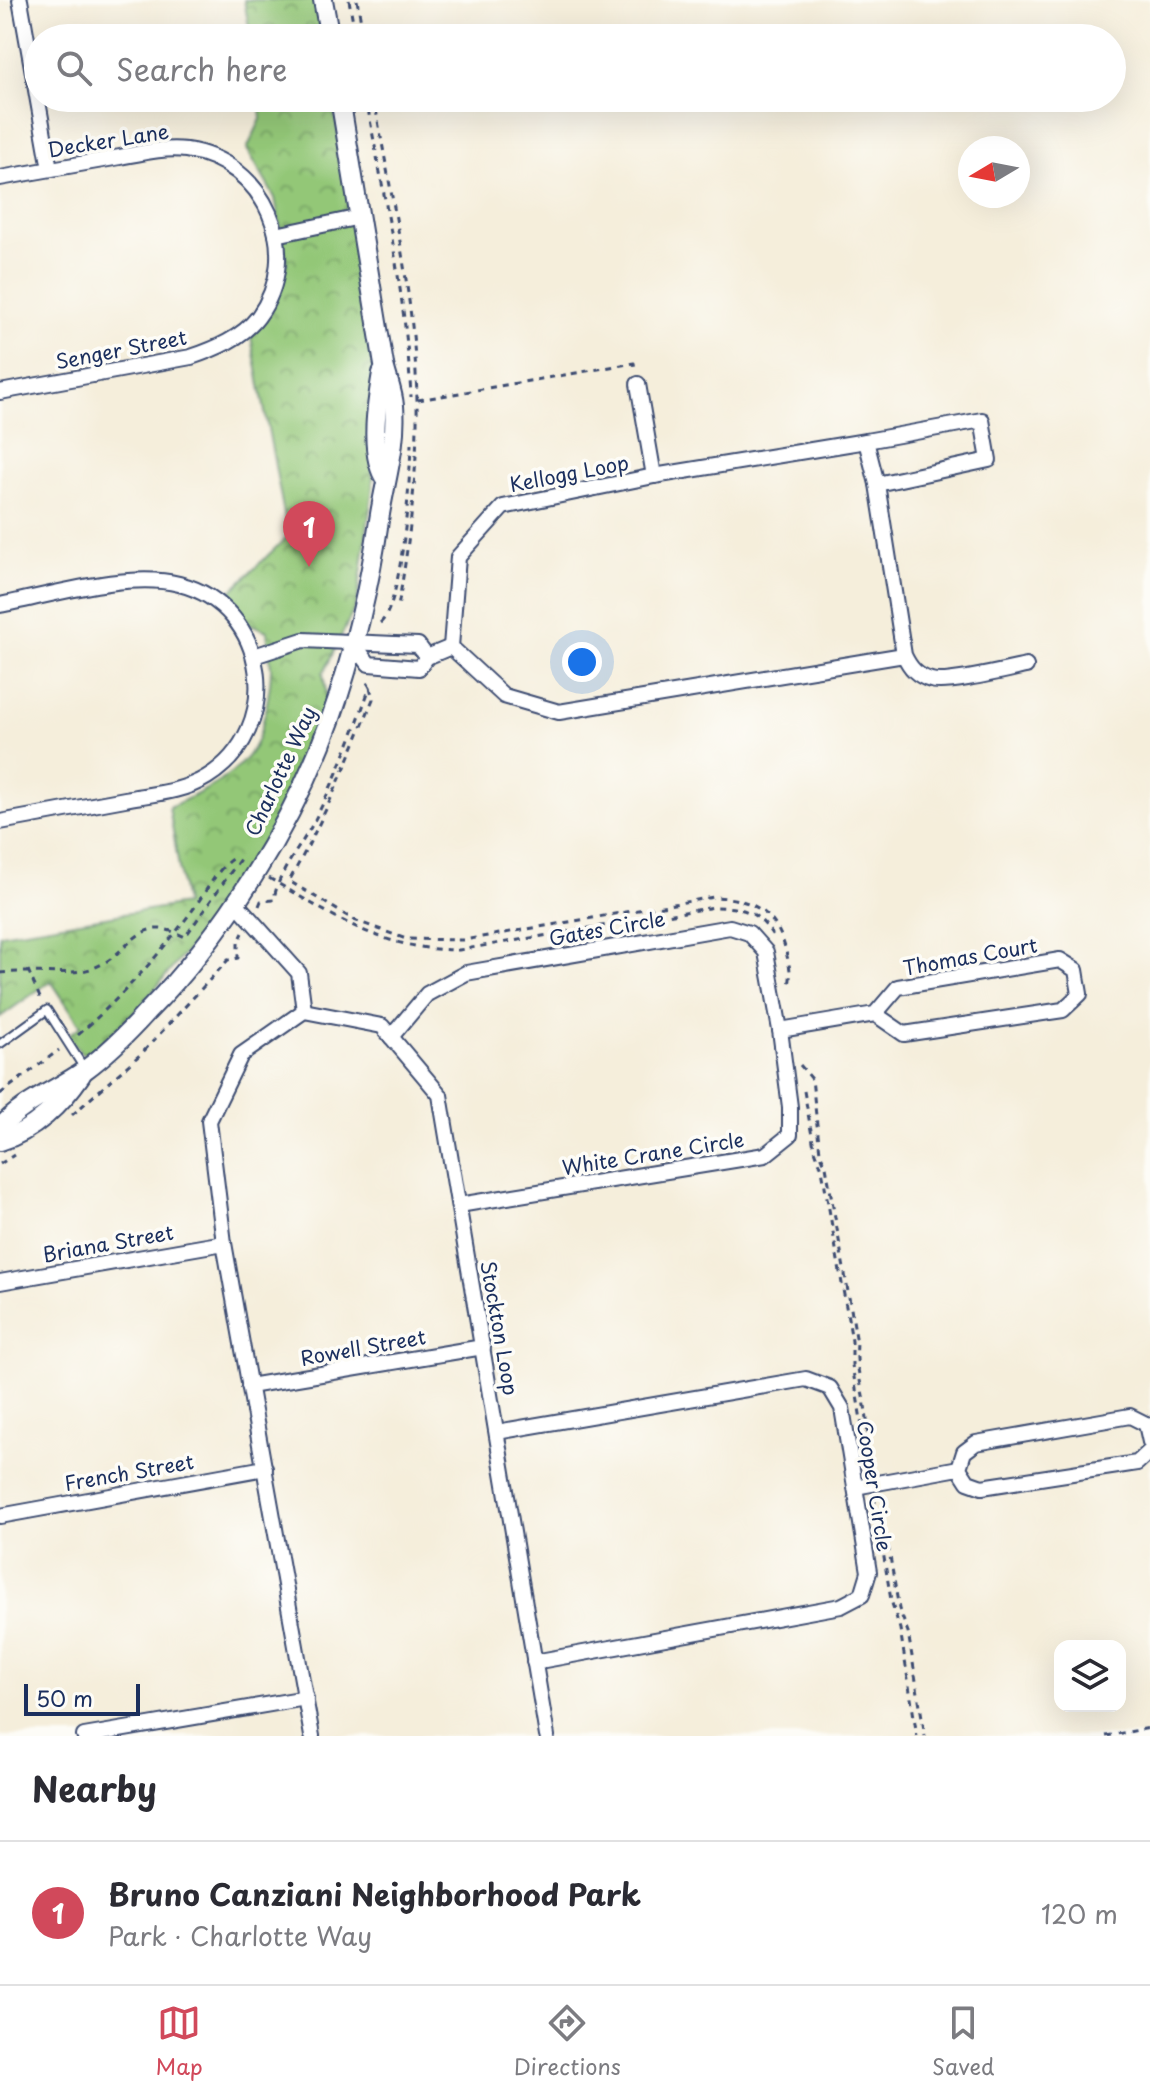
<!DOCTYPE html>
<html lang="en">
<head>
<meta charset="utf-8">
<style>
	body { margin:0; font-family:"Playpen Sans",sans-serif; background:#f2f2f3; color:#2b2b33 }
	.controls { position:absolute; right:24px; bottom:24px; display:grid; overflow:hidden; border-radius:16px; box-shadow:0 8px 32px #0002 }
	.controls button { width:72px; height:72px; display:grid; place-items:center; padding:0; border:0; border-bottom:2px solid #e1e1e2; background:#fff; color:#2b2b33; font:40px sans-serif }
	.compass { position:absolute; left:958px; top:136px; width:72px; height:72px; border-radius:50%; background:#fff; box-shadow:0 8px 32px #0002; rotate:260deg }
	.scale { position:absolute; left:24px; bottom:20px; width:116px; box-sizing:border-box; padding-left:8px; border:4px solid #1b2f5e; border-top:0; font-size:22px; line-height:28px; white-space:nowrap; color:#1b2f5e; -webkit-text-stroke:6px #fdfcf7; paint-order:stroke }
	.you { position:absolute; left:582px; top:662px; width:28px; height:28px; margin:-20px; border:6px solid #fff; border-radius:50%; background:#1a73e8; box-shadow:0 0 0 12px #1a73e833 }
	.badge { display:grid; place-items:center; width:52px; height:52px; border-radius:50%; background:#d1495b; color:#fff; font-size:26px; font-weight:700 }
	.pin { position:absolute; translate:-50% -66px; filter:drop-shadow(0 2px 4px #0008) }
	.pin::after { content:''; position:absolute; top:42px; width:28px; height:24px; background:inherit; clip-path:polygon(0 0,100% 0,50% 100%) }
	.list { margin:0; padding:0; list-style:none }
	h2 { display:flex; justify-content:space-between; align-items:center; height:104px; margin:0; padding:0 32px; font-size:34px }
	h2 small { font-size:26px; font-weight:400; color:#7c7c81 }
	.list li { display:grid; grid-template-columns:52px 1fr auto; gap:24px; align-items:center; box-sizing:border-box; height:144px; padding:0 32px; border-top:2px solid #e1e1e2 }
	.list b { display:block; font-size:30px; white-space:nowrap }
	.list p { margin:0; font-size:26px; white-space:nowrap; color:#7c7c81 }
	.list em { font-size:26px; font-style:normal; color:#7c7c81 }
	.icon { flex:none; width:44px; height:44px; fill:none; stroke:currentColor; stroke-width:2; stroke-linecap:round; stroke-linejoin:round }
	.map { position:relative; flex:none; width:1150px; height:1736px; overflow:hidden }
	.search { position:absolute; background:#fff; box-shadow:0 8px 32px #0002; left:24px; right:24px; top:24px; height:88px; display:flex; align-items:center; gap:20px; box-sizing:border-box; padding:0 28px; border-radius:44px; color:#7c7c81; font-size:30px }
	.sheet { height:248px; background:#fff }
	nav { display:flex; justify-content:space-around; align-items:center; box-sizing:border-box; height:112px; border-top:2px solid #e1e1e2; background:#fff; font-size:22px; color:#7c7c81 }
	nav a { display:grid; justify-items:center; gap:4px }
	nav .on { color:#d1495b }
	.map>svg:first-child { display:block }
	.park { fill:url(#park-crowns); stroke:#577b6a; stroke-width:2 }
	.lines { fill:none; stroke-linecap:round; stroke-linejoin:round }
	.service-casing { stroke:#3c4c71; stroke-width:11 }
	.minor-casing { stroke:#3c4c71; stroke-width:18 }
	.tertiary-casing { stroke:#3c4c71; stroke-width:22 }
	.path { stroke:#3c4c71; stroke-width:3; stroke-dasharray:6 6; stroke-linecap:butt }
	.service { stroke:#fff; stroke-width:7 }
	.minor { stroke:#fff; stroke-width:14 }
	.tertiary { stroke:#fff; stroke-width:18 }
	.labels { text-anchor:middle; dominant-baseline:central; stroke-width:7; stroke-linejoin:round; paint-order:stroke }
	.street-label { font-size:20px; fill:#1b2f5e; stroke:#fdfcf7 }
</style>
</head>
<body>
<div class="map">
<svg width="1150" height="1736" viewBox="0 0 1150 1736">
	<defs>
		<pattern id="park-crowns" width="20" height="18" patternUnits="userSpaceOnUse" patternTransform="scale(2)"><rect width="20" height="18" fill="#93c777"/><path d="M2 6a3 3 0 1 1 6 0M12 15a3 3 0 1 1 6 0" fill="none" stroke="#77a265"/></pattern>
	</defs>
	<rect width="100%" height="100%" fill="#fdfcf7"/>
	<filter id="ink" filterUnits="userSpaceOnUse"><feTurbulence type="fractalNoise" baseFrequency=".0125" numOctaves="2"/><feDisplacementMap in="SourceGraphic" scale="16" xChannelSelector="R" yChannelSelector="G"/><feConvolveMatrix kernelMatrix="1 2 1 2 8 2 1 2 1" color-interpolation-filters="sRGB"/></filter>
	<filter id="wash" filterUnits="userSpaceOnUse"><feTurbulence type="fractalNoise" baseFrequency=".006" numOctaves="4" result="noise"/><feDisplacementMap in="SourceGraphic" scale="32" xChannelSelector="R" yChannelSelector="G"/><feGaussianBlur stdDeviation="1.8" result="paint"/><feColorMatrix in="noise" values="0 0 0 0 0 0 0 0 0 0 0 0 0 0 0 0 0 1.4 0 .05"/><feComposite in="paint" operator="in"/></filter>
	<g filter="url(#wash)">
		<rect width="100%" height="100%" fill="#f5eedb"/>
		<g class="park">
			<path d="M 244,0 L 315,0 L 322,38 L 251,38 Z"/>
			<path d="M 259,98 L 332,98 L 361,264 L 374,368 L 372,439 L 373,486 L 357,603 L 323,674 L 328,703 L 275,824 L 222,909 L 138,1009 L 90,1053 L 81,1053 L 68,1035 L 81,1026 L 51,981 L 0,1017 L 0,934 L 185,904 L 169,807 C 200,794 236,777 254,747 C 263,732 271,686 271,668 C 270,656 268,643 267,631 L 248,623 L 225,597 L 288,536 L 251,337 L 270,313 L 281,288 L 287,263 L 275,198 L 247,149 L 261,119 Z"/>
		</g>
	</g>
	<g filter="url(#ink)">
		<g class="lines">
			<g class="service-casing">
				<path id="service" d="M 0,1044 L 47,1010 L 84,1068"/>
			</g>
			<g class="minor-casing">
				<g id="minor">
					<path d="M 20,0 L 50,169"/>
					<path d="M 0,178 C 40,171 80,164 120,157 C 141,153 165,147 186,150 C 265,161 305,252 258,317 C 242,338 215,349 191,357 L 0,392"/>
					<path d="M 276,235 L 360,217"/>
					<path d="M 638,384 L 654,476"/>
					<path d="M 866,441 L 982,420 L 989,460 L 877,484"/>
					<path d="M 0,605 C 52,595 128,571 179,584 C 270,607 285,729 207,777 C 183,792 152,794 125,799 C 83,807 42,814 0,822"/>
					<path d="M 354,644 L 369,664 L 419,668 L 427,657 L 451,647"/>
					<path d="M 904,655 L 559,712 L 504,696 L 451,647 L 458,557 L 503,507 L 654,476 L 866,441 L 877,484 L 904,655 C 910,668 917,676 931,680 C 946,685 1007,670 1026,666"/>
					<path d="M 254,656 L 303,640 L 418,645 L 427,657"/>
					<path d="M 236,903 L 299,973 L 304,1011"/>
					<path d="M 780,1030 L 875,1014 L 904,1034 L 1063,1010 L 1080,994 L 1076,970 L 1060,960 L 898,987 L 875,1014"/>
					<path d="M 391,1037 L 427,994 L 466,973 L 730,927 L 749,933 L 766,952 L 780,1030 L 790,1107 L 790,1135 L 765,1155 L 459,1205"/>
					<path d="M 0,1282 L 224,1243"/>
					<path d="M 249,1386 L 483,1347"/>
					<path d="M 497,1432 L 806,1379 L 830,1388 L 842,1408 L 869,1572 L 862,1595 L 841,1606 L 534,1662"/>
					<path d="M 1150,1442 L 1146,1424 L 1130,1416 L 976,1443 L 964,1452 L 959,1468 L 968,1482 L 982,1487 L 1137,1463 L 1150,1451"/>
					<path d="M 855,1487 L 959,1468"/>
					<path d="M 0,1516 L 265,1468"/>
					<path d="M 84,1736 L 306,1698"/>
					<path d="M 312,1736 L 224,1243 L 209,1121 L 241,1055 L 304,1011 L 382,1026 L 440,1095 L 547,1736"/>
				</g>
			</g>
			<g class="tertiary-casing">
				<g id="tertiary">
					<path d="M 323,0 L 330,38"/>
					<path d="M 382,373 C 377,402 369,450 384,477"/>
					<path d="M 0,1128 C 23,1102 57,1090 85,1070 C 107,1054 129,1032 147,1012 C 224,934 293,824 330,721 C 354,654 370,584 380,514 C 386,478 397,443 394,406 C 393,392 387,378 384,365 L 340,98"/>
					<path d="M 0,1141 C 33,1132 62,1103 81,1075"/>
				</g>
			</g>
			<g class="path">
				<path d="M 349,0 L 356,38"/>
				<path d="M 357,0 L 364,38"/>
				<path d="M 366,98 C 384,197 406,296 411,397"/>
				<path d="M 374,98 C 391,197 415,299 417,400 C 418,470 410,538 398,607"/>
				<path d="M 418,400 L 634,363 L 635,369"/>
				<path d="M 380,623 C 403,605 410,477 411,444"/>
				<path d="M 370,687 L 373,699 C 348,762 322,823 289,881 L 354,920 L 406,939 L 464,940 L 714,897 C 755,898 779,915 787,956 C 790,968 792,976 788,988"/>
				<path d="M 269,878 C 333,916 381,950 459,950 L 714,907 C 745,907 759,912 775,939"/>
				<path d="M 259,906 L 261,901 L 274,900 C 277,874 299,849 311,827 C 335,782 353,735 370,687 L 365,679"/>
				<path d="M 28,970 L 41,1000"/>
				<path d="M 0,973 C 27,970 55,975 82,971 C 132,962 131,909 185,937 L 240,859 L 242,861"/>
				<path d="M 78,1035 C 121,997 160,955 194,908 C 204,895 221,862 236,857"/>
				<path d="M 800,1065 L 812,1079 L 820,1152 L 826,1166 L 857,1343 C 854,1378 873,1413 866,1447"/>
				<path d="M 804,1091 L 814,1147 L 822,1169 L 852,1341 L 852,1365 L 869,1469"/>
				<path d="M 0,1094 L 59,1050"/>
				<path d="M 72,1115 L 143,1052 L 228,960 L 238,958 L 238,943 L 243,933"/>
				<path d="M 0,1164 L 14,1155"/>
				<path d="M 874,1497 L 891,1600 L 900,1629 L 917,1736"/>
				<path d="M 880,1524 L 886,1533 L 899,1609 L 908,1632 L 925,1736"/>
				<path d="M 1106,1736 L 1150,1728"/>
			</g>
			<use href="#service" class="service"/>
			<use href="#minor" class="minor"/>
			<use href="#tertiary" class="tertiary"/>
		</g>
	</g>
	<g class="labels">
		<g class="street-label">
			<text transform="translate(108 140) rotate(-9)">Decker Lane</text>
			<text transform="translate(121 349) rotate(-11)">Senger Street</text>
			<text transform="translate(569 473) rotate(-11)">Kellogg Loop</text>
			<text transform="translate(280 771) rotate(-65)">Charlotte Way</text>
			<text transform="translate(607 928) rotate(-10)">Gates Circle</text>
			<text transform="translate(970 956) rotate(-10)">Thomas Court</text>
			<text transform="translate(653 1153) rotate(-9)">White Crane Circle</text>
			<text transform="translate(108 1243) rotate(-10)">Briana Street</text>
			<text transform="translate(500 1328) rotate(80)">Stockton Loop</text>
			<text transform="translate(363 1347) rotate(-10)">Rowell Street</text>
			<text transform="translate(129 1472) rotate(-10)">French Street</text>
			<text transform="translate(875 1486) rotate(81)">Cooper Circle</text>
		</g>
	</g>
</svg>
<div class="controls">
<button><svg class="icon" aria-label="layers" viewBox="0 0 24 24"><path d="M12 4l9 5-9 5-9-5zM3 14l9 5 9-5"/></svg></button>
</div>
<svg class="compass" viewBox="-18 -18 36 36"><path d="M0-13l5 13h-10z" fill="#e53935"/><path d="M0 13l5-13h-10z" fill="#7c7c81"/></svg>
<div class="scale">50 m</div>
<div class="you"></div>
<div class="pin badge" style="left:309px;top:567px">1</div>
<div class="search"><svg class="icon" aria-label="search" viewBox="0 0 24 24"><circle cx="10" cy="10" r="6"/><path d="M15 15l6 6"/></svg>Search here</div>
</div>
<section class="sheet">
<h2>Nearby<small></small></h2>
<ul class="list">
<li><span class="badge">1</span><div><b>Bruno Canziani Neighborhood Park</b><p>Park · Charlotte Way</p></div><em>120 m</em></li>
</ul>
</section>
<nav>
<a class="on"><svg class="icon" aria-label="map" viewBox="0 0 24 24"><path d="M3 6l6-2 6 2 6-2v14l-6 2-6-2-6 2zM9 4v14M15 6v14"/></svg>Map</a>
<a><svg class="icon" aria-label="directions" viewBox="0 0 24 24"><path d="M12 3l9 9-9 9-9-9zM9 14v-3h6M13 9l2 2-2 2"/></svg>Directions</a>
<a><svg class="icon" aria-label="saved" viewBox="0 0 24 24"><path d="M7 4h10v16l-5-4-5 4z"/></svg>Saved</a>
</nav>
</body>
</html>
